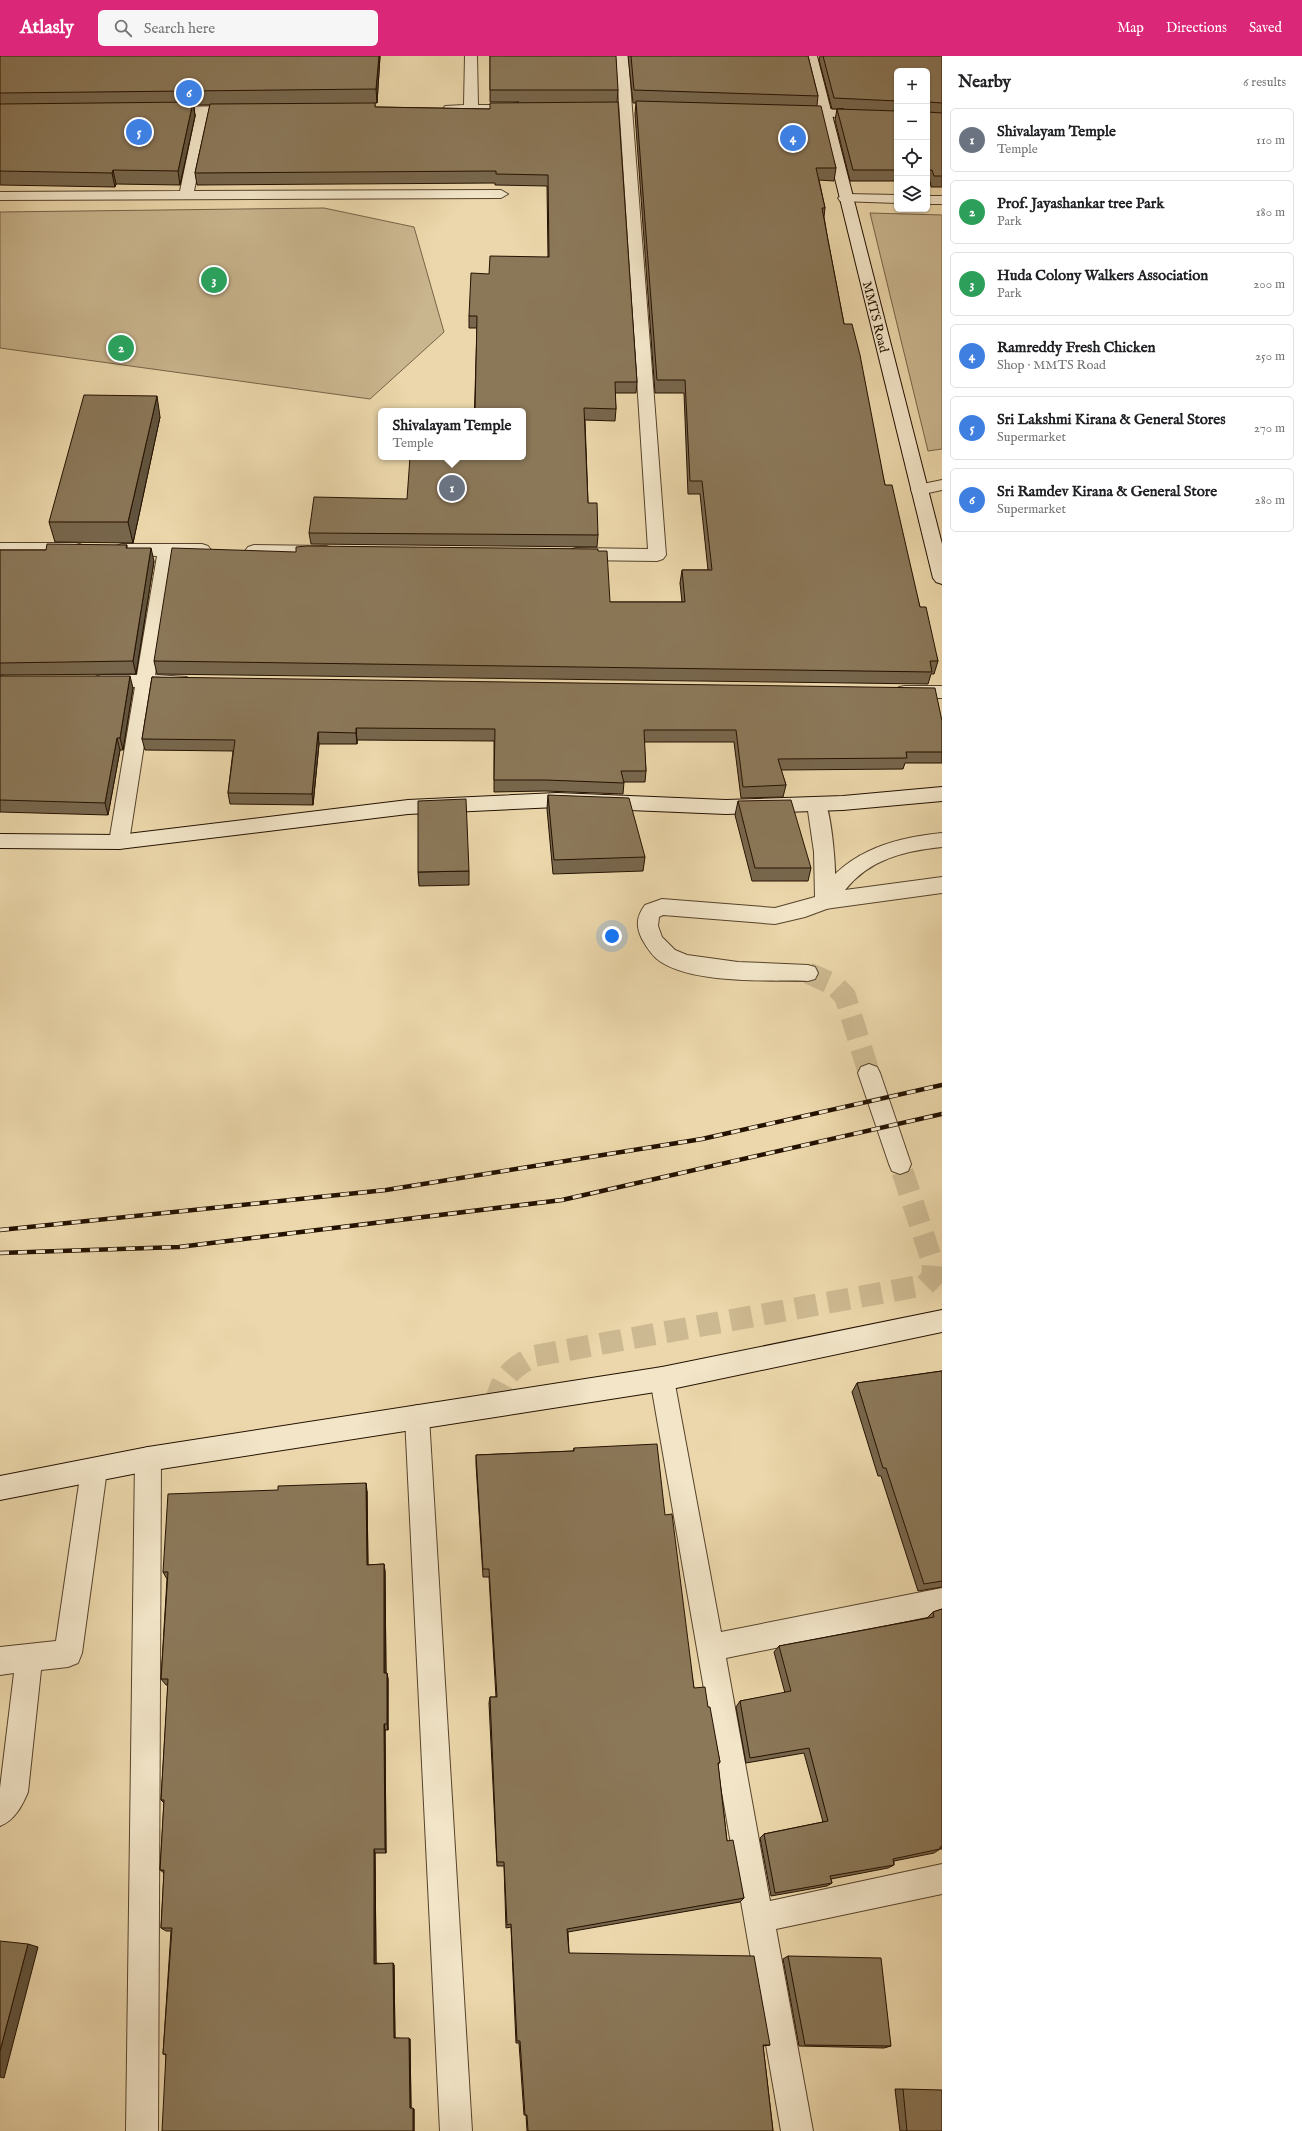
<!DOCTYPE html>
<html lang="en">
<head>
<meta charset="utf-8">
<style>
	body { margin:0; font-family:"IM FELL English",serif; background:#f6f6f6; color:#202124 }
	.controls { position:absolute; right:12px; top:12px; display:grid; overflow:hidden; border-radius:6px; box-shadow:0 1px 3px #0004 }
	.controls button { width:36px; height:36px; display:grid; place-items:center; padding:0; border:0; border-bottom:1px solid #e0e0e0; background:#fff; color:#202124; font:20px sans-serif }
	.you { position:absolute; left:612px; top:880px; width:14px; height:14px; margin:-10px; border:3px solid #fff; border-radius:50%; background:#1a73e8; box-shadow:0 0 0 6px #1a73e833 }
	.badge { display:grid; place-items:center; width:26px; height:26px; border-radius:50%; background:#db2777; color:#fff; font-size:13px; font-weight:700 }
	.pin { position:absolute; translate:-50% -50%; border:2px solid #fff; box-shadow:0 1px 4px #0006 }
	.popup { position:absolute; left:378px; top:352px; width:148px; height:52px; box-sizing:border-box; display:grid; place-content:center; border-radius:6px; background:#fff; filter:drop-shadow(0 1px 3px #0005); font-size:13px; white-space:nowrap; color:#757577 }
	.popup b { font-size:15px; color:#202124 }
	.popup::after { content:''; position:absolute; left:50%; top:100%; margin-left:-8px; border:8px solid transparent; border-top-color:#fff }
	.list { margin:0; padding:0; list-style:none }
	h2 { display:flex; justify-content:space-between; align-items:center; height:52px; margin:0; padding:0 16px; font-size:17px }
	h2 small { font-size:13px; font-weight:400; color:#757577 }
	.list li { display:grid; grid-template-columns:26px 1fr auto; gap:12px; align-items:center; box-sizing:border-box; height:64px; margin:0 8px 8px; padding:0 8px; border:1px solid #e0e0e0; border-radius:6px }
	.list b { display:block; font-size:15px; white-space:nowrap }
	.list p { margin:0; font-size:13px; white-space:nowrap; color:#757577 }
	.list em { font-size:13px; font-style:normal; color:#757577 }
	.icon { flex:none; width:22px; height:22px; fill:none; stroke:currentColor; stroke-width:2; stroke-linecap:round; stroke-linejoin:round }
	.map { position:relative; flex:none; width:942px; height:2075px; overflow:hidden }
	header { display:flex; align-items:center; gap:24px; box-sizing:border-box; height:56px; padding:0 20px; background:#db2777; color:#fff }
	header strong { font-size:19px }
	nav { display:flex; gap:22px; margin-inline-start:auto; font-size:14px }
	.search { width:280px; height:36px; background:#f6f6f6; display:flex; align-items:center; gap:10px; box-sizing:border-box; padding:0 14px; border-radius:6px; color:#757577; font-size:15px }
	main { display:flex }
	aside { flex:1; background:#fff }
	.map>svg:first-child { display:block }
	.green { fill:#c9b58e; stroke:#766347 }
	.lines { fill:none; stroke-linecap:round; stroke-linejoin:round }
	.street-tunnel { stroke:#cdb991; stroke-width:22; stroke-dasharray:22 11; stroke-linecap:butt }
	.lane-casing { stroke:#56422b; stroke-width:2 }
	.street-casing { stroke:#56422b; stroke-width:2 }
	.secondary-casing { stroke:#241100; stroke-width:2 }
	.lane { fill:#f2e5c8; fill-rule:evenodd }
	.street { fill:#f2e5c8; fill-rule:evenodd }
	.secondary { fill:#f2e5c8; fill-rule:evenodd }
	.rail-casing { stroke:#241100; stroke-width:4.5 }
	.rail { stroke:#f2e5c8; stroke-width:3; stroke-dasharray:9; stroke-linecap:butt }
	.wall { fill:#78674d; stroke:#241100 }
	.shaded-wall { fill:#61543e; stroke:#241100 }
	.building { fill:#8b7859; stroke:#241100 }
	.labels { text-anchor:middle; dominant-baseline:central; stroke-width:3; stroke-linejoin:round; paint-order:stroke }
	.far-street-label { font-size:13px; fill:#241100; stroke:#f2e5c8 }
</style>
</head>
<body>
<header>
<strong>Atlasly</strong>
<div class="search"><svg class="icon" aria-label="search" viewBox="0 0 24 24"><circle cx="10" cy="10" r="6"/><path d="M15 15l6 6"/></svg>Search here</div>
<nav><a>Map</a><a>Directions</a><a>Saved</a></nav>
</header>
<main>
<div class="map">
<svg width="942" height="2075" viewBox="0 0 942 2075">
	<rect width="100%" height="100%" fill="#ebd7ab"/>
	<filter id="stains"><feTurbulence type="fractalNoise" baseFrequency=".005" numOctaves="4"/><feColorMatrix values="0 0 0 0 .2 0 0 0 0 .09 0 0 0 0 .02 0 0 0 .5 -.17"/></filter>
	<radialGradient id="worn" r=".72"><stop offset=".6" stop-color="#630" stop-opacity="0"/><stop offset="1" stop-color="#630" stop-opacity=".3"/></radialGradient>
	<g class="green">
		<path d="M 324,152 L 414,171 L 444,276 L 370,343 L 0,292 L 0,156 Z"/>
		<path d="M 870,157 L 942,159 L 942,393 L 928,395 Z"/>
	</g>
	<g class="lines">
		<g class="street-tunnel">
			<path d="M 808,917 L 833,928 L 845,940 L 869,1017"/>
			<path d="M 495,1348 C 502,1321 510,1313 534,1300 L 925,1229 L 932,1222 L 933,1208 L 900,1108"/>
		</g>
		<g class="lane-casing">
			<g id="lane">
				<path d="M 942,777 L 942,791 C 904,795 870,803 845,834 L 942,821 L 942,837 L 825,853 L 818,851 L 815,845 C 841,797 891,782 942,777 Z"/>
				<path d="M 94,1402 L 103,1405 L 107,1414 L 82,1597 L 78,1607 L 68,1611 L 41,1614 L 28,1736 C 22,1750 15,1764 0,1770 L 0,1732 L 14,1617 L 0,1619 L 0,1591 L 56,1585 L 81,1414 L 85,1405 Z"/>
			</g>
		</g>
		<g class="street-casing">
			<g id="street">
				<path d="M 465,0 L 477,0 L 478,49 L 520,49 L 527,53 L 525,56 L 445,56 L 443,53 L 445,50 L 464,49 Z"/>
				<path d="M 616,0 L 628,0 L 666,499 L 663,503 L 657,505 L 576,504 L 570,502 L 567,498 L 570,494 L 576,492 L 648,493 Z"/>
				<path d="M 238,50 L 243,51 L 245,54 L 243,57 L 210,58 L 194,135 L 501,134 L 508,138 L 501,142 L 0,144 L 0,136 L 180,135 L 196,58 L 164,59 L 157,55 L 164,51 Z"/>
				<path d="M 802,52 L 897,56 L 897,64 L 797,59 L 795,56 L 797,53 Z"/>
				<path d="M 845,138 L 897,139 L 897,147 L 840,145 L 838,142 Z"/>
				<rect x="927" y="140" width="15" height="8"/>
				<path d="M 942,424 L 942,434 L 919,439 L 913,438 L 911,434 L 913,430 Z"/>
				<path d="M 0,487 L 76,487 L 82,489 L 85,493 L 82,497 L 76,499 L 0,499 Z"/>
				<path d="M 122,488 L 202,488 L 208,490 L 211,494 L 208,498 L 174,500 L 155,619 L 187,621 L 190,625 L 187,629 L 181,631 L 153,631 L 129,786 L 126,791 L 119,793 L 112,791 L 109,786 L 135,631 L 101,631 L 95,629 L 92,625 L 95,621 L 101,619 L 137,619 L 157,500 L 116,498 L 113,494 L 116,490 Z"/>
				<path d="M 254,489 L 326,490 L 332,492 L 335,496 L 332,500 L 326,502 L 248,499 L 245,495 L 248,491 Z"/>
				<path d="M 905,630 L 942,630 L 942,642 L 905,642 L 899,641 L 896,636 L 899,631 Z"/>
				<path d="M 817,741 L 824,743 C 832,758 840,836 832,851 L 805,861 L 775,868 L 663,859 L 659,861 L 658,870 L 662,881 L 675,894 L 687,899 L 738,906 L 808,909 L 815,911 L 818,917 L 815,923 L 808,925 C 769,924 695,928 661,906 C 653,901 647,892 642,883 C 636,871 636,861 645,849 L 662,843 L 775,852 L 815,841 L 814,796 L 807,748 L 810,743 Z"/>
				<path d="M 869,1008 L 877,1011 L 880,1017 L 911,1108 L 908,1115 L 900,1118 L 892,1115 L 889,1108 L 858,1017 L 861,1011 Z"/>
				<path d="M 662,1311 L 671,1315 L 674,1323 L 721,1576 L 942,1532 L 942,1558 L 726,1602 L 770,1845 L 942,1808 L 942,1838 L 776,1873 L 813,2075 L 781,2075 L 650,1323 L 653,1315 Z"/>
				<path d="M 417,1349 L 426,1353 L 429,1361 L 472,2075 L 440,2075 L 405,1361 L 408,1353 Z"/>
				<path d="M 148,1391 L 157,1394 L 161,1403 L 158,2075 L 126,2075 L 135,1403 L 139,1394 Z"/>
			</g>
		</g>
		<g class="secondary-casing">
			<g id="secondary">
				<path d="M 805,0 L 817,0 L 942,488 L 942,528 L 936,526 L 933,522 Z"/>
				<path d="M 942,731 L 942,745 L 843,754 L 726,758 L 557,751 L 408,758 L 119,793 L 0,792 L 0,778 L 119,779 L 408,744 L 557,737 L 726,744 L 843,740 Z"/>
				<path d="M 942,1254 L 942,1276 L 662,1335 L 148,1415 L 0,1444 L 0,1420 L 148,1391 L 662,1311 Z"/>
			</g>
		</g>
		<use href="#lane" class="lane"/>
		<use href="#street" class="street"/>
		<use href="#secondary" class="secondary"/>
		<g class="rail-casing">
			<g id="rail">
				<path d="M 0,1174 L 386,1134 L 702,1083 L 942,1029"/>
				<path d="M 0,1197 L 179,1191 L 562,1144 L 942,1058"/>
			</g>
		</g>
		<use href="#rail" class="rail"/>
	</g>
	<g class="wall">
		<path d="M 0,0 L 380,0 L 377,47 L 375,47 L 375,51 L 490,53 L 519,46 L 490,46 L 490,0 L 618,34 L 617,46 L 637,326 L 636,337 L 615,337 L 616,353 L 615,365 L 585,364 L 588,447 L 598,479 L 597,491 L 311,488 L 309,477 L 407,443 L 473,402 L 477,272 L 469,272 L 469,260 L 489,218 L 548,201 L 547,130 L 495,129 L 495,127 L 197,129 L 195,117 L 210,49 L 194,49 L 195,60 L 180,129 L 116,128 L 115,131 L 0,129 Z"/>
		<path d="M 628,0 L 808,0 L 818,40 L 817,50 L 836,112 L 834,125 L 819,124 L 825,152 L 824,161 L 827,179 L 844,268 L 885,429 L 920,551 L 938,605 L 934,618 L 931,618 L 928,628 L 157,618 L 154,605 L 610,546 L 682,546 L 680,527 L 682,514 L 708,514 L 700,438 L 688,438 L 684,337 L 655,337 L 635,58 L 636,47 L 633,47 Z"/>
		<path d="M 820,0 L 942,0 L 942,131 L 931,131 L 930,125 L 927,125 L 927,15 L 897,15 L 897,125 L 850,125 L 835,64 L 837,53 L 844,53 L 832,53 L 819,4 Z"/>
		<path d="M 160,361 L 133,487 L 55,486 L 49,466 Z"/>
		<path d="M 127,489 L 127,492 L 154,505 L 136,618 L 0,619 L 0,494 L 46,494 Z"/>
		<path d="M 0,620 L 133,632 L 123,694 L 120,694 L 108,759 L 0,756 Z"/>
		<path d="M 152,621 L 942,665 L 942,707 L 905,707 L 903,713 L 781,714 L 786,729 L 783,741 L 741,742 L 734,686 L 644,686 L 646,715 L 645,726 L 624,726 L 623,738 L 545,735 L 494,736 L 494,685 L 357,684 L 357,688 L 319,688 L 313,749 L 230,748 L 228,737 L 233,695 L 145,694 L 142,683 Z"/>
		<path d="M 548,739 L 645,801 L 643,815 L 553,818 L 547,753 Z"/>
		<path d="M 738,745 L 811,812 L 808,825 L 752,825 L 735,759 Z"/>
		<path d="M 469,815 L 469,829 L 419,830 L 418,816 Z"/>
		<path d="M 942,1315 L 942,1531 L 918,1535 L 881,1420 L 878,1420 L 852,1336 L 857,1327 Z"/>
		<path d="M 574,1392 L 665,1459 L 694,1632 L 708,1651 L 720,1706 L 718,1709 L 727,1785 L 744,1842 L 740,1846 L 568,1876 L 569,1897 L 770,1989 L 763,1990 L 773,2075 L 527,2075 L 526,2059 L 524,2059 L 519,1987 L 516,1987 L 511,1871 L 506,1872 L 504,1810 L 497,1810 L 489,1647 L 490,1641 L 496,1641 L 489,1521 L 483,1521 L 476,1408 L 476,1399 L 573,1395 Z"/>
		<path d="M 367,1435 L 368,1509 L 384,1508 L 385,1516 L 386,1617 L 387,1617 L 388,1623 L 388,1674 L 385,1674 L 386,1797 L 375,1797 L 376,1907 L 394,1909 L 395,1982 L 410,1983 L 411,2052 L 414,2053 L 414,2075 L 164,2075 L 166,1999 L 163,1998 L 171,1875 L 166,1875 L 161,1872 L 164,1817 L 160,1814 L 164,1747 L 161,1744 L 168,1629 L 166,1629 L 161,1623 L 167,1523 L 163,1516 Z"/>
		<path d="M 942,1553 L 942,1793 L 940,1793 L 934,1797 L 894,1805 L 894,1809 L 888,1812 L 831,1823 L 832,1827 L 827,1830 L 771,1840 L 760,1782 L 764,1778 L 823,1766 L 804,1697 L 746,1707 L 736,1651 L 740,1645 L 785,1637 L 774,1596 L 779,1590 L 927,1562 L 933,1556 Z"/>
		<path d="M 788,1900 L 891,1990 L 884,1992 L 799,1990 L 783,1903 Z"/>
		<path d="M 895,2033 L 903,2033 L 942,2075 L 900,2075 Z"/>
	</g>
	<g class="shaded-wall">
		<path d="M 379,0 L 380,0 L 377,47 L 376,33 Z"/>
		<path d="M 193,46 L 195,60 L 180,129 L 178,115 Z"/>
		<path d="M 113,114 L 116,128 L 115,131 L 112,117 Z"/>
		<path d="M 157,340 L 160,361 L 133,487 L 128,466 Z"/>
		<path d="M 151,492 L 154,505 L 136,618 L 133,605 Z"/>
		<path d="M 130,620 L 133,632 L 123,694 L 120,682 Z"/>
		<path d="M 356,672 L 357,684 L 357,688 L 356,677 Z"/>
		<path d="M 318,676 L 319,688 L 313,749 L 312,738 Z"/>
		<path d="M 117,682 L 120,694 L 108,759 L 105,747 Z"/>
		<path d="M 366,1427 L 367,1435 L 368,1516 L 367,1509 Z"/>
		<path d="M 384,1508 L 385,1516 L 386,1623 L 384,1617 Z"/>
		<path d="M 387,1617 L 388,1623 L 388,1674 L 387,1668 Z"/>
		<path d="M 384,1668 L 385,1674 L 386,1797 L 385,1793 Z"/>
		<path d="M 374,1793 L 375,1797 L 376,1910 L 374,1908 Z"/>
		<path d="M 28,1888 L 38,1891 L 4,2022 L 0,2021 L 0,1995 Z"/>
		<path d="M 393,1907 L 394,1909 L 395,1984 L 394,1982 Z"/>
		<path d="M 409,1982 L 410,1983 L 411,2053 L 410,2052 Z"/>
		<path d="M 413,2052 L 414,2053 L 414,2075 L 413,2075 Z"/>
	</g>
	<g class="building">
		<path d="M 0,0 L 379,0 L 376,33 L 0,37 Z"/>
		<path d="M 490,0 L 616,0 L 618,34 L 490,34 Z"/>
		<path d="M 631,0 L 808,0 L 818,40 L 634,34 Z"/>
		<path d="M 823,0 L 942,0 L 942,47 L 928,46 L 928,56 L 942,57 L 942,120 L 934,120 L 932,114 L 927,114 L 927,15 L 897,15 L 897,45 L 834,42 Z"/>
		<path d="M 636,45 L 821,50 L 836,112 L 816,112 L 825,152 L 822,152 L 827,179 L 844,268 L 852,268 L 860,299 L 885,429 L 892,429 L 920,551 L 926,551 L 938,605 L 930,605 L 932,616 L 154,605 L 172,492 L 296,496 L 296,491 L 307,490 L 598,493 L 598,495 L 607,495 L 610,546 L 685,546 L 682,514 L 712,514 L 702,425 L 690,425 L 685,324 L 657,324 Z"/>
		<path d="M 193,46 L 178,115 L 113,114 L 112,117 L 0,115 L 0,48 Z"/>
		<path d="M 618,46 L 637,326 L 615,326 L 616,353 L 584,352 L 588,447 L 597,447 L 598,479 L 309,477 L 314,441 L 407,443 L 410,401 L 473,402 L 473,401 L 523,401 L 523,355 L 475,355 L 477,260 L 469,260 L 471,217 L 489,218 L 490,200 L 549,201 L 548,119 L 496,118 L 496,115 L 195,117 L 210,48 L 375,47 L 375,51 L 490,53 L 490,47 Z"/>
		<path d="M 837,53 L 897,55 L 897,114 L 853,114 Z"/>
		<path d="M 84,339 L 157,340 L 128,466 L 49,466 Z"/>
		<path d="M 47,488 L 127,489 L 126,492 L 151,492 L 133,605 L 0,607 L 0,494 L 46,494 Z"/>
		<path d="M 0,620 L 130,620 L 120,682 L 117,682 L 105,747 L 0,744 Z"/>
		<path d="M 152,621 L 935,632 L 942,665 L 942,696 L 906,696 L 907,702 L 778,703 L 786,729 L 743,731 L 736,674 L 644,674 L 646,715 L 621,715 L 624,727 L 546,724 L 494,724 L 495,673 L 356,672 L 356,677 L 318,676 L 312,738 L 228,737 L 235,684 L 142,683 Z"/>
		<path d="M 548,739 L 629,742 L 645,801 L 554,804 Z"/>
		<path d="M 466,743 L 469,815 L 418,816 L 418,745 Z"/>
		<path d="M 791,744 L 811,812 L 755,812 L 738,745 Z"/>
		<path d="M 942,1315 L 942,1525 L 924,1528 L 886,1412 L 883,1412 L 857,1327 Z"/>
		<path d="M 657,1388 L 665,1459 L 672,1458 L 694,1632 L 705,1631 L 708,1651 L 710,1651 L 720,1706 L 718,1707 L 727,1785 L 733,1784 L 744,1842 L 567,1873 L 569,1897 L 754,1900 L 770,1989 L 763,1989 L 773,2075 L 528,2075 L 527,2059 L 525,2059 L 520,1985 L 517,1985 L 511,1868 L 507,1869 L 504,1806 L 497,1806 L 490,1641 L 497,1641 L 489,1513 L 483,1513 L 476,1399 L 574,1395 L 574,1392 Z"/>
		<path d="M 366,1427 L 367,1509 L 384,1508 L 384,1617 L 387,1617 L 387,1668 L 384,1668 L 385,1793 L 374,1793 L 374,1908 L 393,1907 L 394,1982 L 409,1982 L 410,2052 L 413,2052 L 413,2075 L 162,2075 L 166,1998 L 163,1998 L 172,1872 L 161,1872 L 164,1814 L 160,1814 L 164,1744 L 161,1744 L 168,1623 L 161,1623 L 168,1516 L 163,1516 L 168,1438 L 278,1434 L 278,1430 Z"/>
		<path d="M 942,1553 L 942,1790 L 940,1791 L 940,1793 L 893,1803 L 894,1809 L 830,1820 L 832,1827 L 775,1837 L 764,1778 L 828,1765 L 809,1692 L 750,1702 L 740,1645 L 791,1635 L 779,1590 L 934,1561 L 933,1556 Z"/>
		<path d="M 0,1885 L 28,1888 L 0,1995 Z"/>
		<path d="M 788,1900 L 881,1902 L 891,1990 L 805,1989 Z"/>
		<path d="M 903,2033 L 942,2034 L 942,2075 L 907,2075 Z"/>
	</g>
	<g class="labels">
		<g class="far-street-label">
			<text transform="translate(875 261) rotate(76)">MMTS Road</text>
		</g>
	</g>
	<rect width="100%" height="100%" filter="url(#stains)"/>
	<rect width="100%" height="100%" fill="url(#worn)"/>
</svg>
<div class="controls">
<button>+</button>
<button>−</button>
<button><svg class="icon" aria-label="locate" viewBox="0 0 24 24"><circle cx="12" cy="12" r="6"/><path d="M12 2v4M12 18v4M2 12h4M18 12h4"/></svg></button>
<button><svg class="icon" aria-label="layers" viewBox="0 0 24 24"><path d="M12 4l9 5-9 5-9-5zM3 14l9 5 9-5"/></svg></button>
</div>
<div class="you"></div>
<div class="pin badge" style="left:452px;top:432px;background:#6b7280">1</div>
<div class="popup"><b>Shivalayam Temple</b>Temple</div>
<div class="pin badge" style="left:121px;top:292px;background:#2e9e5b">2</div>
<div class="pin badge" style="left:214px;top:224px;background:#2e9e5b">3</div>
<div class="pin badge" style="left:793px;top:82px;background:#3f7fe0">4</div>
<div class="pin badge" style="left:139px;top:76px;background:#3f7fe0">5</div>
<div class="pin badge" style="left:189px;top:37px;background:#3f7fe0">6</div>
</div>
<aside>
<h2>Nearby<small>6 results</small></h2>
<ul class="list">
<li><span class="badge" style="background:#6b7280">1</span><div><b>Shivalayam Temple</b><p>Temple</p></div><em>110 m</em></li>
<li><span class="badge" style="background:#2e9e5b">2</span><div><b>Prof. Jayashankar tree Park</b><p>Park</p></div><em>180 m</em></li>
<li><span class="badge" style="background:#2e9e5b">3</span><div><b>Huda Colony Walkers Association</b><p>Park</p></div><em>200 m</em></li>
<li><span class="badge" style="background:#3f7fe0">4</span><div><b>Ramreddy Fresh Chicken</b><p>Shop · MMTS Road</p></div><em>250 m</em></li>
<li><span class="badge" style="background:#3f7fe0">5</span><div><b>Sri Lakshmi Kirana &amp; General Stores</b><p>Supermarket</p></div><em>270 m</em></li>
<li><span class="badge" style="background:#3f7fe0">6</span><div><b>Sri Ramdev Kirana &amp; General Store</b><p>Supermarket</p></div><em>280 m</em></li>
</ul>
</aside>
</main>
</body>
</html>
